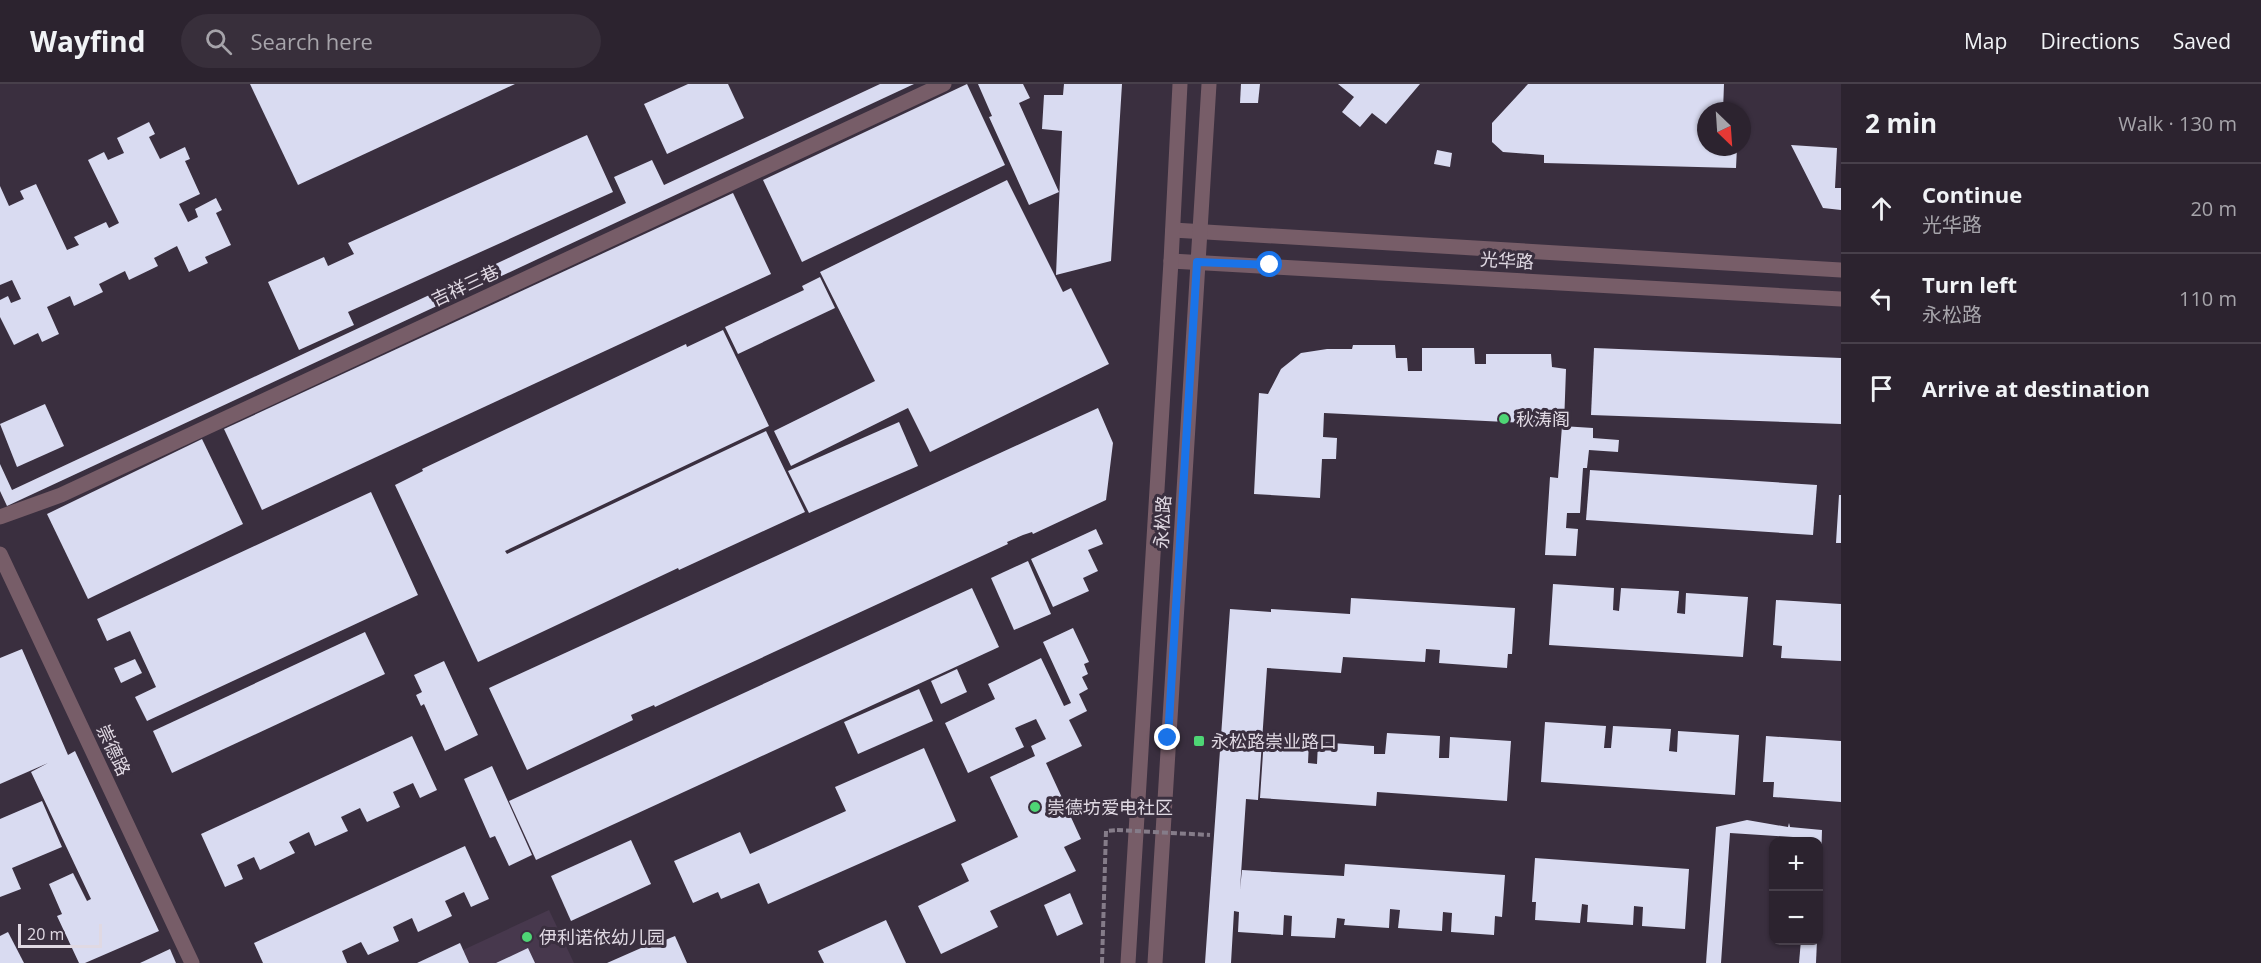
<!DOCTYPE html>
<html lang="en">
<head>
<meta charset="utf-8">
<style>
	body { margin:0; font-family:"Open Sans","Noto Sans SC",sans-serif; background:#382f3b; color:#f1f3f6 }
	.controls { position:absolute; right:18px; bottom:18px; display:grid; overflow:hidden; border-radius:12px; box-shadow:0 2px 4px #0004 }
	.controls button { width:54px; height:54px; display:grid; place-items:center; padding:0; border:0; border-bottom:2px solid #48404b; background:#2c232f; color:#f1f3f6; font:30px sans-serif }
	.compass { position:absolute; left:1697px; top:18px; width:54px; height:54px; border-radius:50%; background:#2c232f; box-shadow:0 2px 4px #0004; rotate:155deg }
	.scale { position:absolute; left:18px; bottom:15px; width:84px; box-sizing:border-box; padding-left:6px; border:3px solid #e0d9e3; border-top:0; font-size:16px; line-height:21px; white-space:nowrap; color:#e0d9e3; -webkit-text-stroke:4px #3a2f3f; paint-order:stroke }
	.stop { position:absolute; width:18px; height:18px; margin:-14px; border:4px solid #1a73e8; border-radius:50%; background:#fff }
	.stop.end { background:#1a73e8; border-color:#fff; box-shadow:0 2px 6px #0008 }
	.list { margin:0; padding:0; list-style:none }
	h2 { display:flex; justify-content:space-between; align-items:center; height:78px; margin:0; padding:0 24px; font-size:26px }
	h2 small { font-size:20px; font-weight:400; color:#a6a4aa }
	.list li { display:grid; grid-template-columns:39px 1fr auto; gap:18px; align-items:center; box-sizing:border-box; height:90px; padding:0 24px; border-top:2px solid #48404b }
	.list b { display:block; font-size:22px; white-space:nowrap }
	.list p { margin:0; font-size:20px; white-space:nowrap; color:#a6a4aa }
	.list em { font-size:20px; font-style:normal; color:#a6a4aa }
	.icon { flex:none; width:33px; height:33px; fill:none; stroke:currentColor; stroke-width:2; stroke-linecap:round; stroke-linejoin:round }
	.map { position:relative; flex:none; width:1841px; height:879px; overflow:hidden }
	header { display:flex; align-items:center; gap:36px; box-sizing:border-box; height:84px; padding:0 30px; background:#2c232f; border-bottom:2px solid #48404b }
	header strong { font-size:28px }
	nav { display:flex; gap:33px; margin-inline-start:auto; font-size:21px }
	.search { width:420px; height:54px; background:#382f3b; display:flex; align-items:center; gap:15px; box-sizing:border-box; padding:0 21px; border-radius:33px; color:#a6a4aa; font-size:22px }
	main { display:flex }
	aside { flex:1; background:#2c232f }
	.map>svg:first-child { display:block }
	.built { fill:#47384d }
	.building { fill:#d9dbf1 }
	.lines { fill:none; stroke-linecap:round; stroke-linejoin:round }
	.path { stroke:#857c89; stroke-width:4; stroke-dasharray:6 3; stroke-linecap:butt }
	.minor { stroke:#775d68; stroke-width:15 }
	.path-bridge { stroke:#857c89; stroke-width:4; stroke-dasharray:6 3; stroke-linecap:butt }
	.route { stroke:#1a73e8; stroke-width:8 }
	.poi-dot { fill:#4ed675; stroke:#3a2f3f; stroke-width:2 }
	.labels { text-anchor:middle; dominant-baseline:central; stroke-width:6; stroke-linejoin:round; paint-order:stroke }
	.street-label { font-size:18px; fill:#e0d9e3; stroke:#3a2f3f }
	.poi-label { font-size:18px; fill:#e0d9e3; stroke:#3a2f3f; text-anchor:start }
</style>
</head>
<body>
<header>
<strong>Wayfind</strong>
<div class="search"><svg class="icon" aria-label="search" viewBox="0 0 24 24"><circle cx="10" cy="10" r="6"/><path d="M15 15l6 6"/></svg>Search here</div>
<nav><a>Map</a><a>Directions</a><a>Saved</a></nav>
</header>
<main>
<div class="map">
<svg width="1841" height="879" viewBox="0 0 1841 879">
	<rect width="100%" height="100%" fill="#3a2f3f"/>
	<path class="built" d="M 549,826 L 574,879 L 435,879 Z"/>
	<g class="building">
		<path d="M 250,0 L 515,0 L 298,101 Z"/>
		<path d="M 688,0 L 728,0 L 744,34 L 667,70 L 644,20 Z"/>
		<path d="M 880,0 L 914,0 L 7,422 L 0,407 L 0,380 L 12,406 L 626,119 L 614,93 L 652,76 L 664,101 Z"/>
		<path d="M 967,0 L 1005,81 L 802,178 L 763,96 Z"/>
		<path d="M 978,0 L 1023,0 L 1030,14 L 1019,19 L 1059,108 L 1029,121 L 989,33 L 992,32 Z"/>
		<path d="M 1064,0 L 1122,0 L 1111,177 L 1056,191 L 1062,47 L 1042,45 L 1044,11 L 1063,11 Z"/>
		<path d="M 1241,0 L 1260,0 L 1258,19 L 1240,19 Z"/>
		<path d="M 1338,0 L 1420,0 L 1386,40 L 1372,29 L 1360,43 L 1342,28 L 1354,13 Z"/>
		<path d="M 1528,0 L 1724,0 L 1723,27 L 1706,27 L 1706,63 L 1737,63 L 1736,84 L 1544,79 L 1544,71 L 1503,68 L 1492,58 L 1492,39 Z"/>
		<path d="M 149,38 L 155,50 L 149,53 L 160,75 L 185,63 L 190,75 L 185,77 L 200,110 L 179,120 L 188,138 L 198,133 L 195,125 L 216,114 L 222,126 L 216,129 L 231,161 L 205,173 L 208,179 L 189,188 L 177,162 L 154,174 L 158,182 L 129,196 L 125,187 L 99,200 L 103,208 L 74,222 L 70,212 L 47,223 L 59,250 L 42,258 L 38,249 L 14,261 L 0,233 L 0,216 L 8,212 L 11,219 L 21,215 L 12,196 L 0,201 L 0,102 L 9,122 L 24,115 L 20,107 L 36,100 L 67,166 L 79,161 L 74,153 L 106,138 L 109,144 L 119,139 L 88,76 L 104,68 L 108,76 L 124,69 L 117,54 Z"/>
		<path d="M 587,51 L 613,108 L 348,228 L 354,241 L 299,266 L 268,198 L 324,173 L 328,182 L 354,170 L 348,159 Z"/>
		<path d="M 1791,61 L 1837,64 L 1835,104 L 1841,104 L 1841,126 L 1823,124 Z"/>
		<path d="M 1437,66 L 1452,69 L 1450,83 L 1434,80 Z"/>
		<path d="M 1007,96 L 1063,208 L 1071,204 L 1109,280 L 930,368 L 908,324 L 791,382 L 774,347 L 875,297 L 820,188 Z"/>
		<path d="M 733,109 L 771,190 L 262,426 L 224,345 Z"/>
		<path d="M 820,193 L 835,224 L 738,270 L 725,243 L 804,206 L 802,202 Z"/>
		<path d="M 723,246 L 769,342 L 505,467 L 507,470 L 766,347 L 805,428 L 679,486 L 678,484 L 478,578 L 395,401 L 423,387 L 422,385 L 686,260 L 687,263 Z"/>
		<path d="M 1353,261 L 1395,261 L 1396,274 L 1407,274 L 1408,287 L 1422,287 L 1422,264 L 1474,264 L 1475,280 L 1486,280 L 1486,270 L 1551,270 L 1552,283 L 1566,285 L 1564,341 L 1324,329 L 1323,353 L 1337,354 L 1336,375 L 1322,375 L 1320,414 L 1254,410 L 1259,309 L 1268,310 L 1281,285 L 1301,269 L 1327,265 L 1352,265 Z"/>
		<path d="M 1594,264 L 1841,274 L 1841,340 L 1591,331 Z"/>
		<path d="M 45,320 L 64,362 L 17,383 L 0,340 Z"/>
		<path d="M 1098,324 L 1113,359 L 1106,416 L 1033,450 L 1032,448 L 1023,451 L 1007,458 L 1008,460 L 655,623 L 654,621 L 631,631 L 633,636 L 527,686 L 489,604 Z"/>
		<path d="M 899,338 L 918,382 L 809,429 L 788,387 Z"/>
		<path d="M 1562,342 L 1593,344 L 1593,354 L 1619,356 L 1618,368 L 1589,366 L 1587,384 L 1583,384 L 1580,429 L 1567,429 L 1566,444 L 1578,445 L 1576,472 L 1545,471 L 1550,393 L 1558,394 Z"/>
		<path d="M 202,355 L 243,440 L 88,515 L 47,430 Z"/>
		<path d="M 1590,386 L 1817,401 L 1813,451 L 1586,436 Z"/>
		<path d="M 371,408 L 418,511 L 147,637 L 135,613 L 156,603 L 130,547 L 107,557 L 97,535 Z"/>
		<path d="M 1839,411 L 1841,411 L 1841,459 L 1836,459 Z"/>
		<path d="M 1096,445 L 1103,460 L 1088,466 L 1098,487 L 1083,494 L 1089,507 L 1053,523 L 1031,475 Z"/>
		<path d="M 1028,477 L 1051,530 L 1014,546 L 991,494 Z"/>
		<path d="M 1553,500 L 1614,504 L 1613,526 L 1619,527 L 1621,504 L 1679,507 L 1677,529 L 1685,530 L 1686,509 L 1748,513 L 1743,573 L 1549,561 Z"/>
		<path d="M 972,504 L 999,563 L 536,776 L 509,717 Z"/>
		<path d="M 1351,514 L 1515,524 L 1512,570 L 1508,570 L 1507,584 L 1439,579 L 1440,566 L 1426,565 L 1425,578 L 1343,573 L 1341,589 L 1267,584 L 1258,716 L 1246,715 L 1240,805 L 1242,786 L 1344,792 L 1345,780 L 1505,791 L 1502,833 L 1495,832 L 1494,851 L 1451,848 L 1452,829 L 1443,828 L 1442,847 L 1398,844 L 1400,826 L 1390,825 L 1389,844 L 1344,841 L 1345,835 L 1337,834 L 1335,854 L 1291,852 L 1292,832 L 1284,831 L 1283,851 L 1238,848 L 1239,828 L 1234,827 L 1231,879 L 1205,879 L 1230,525 L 1271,528 L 1271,525 L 1350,530 Z"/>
		<path d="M 1776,516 L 1841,520 L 1841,577 L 1781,574 L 1782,562 L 1773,561 Z"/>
		<path d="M 1073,544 L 1089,578 L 1084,580 L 1088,590 L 1082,593 L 1088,605 L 1079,610 L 1087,627 L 1069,636 L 1082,662 L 1046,679 L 1081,755 L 1064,763 L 1076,787 L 990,827 L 998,843 L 941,870 L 918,822 L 969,797 L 961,780 L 1018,753 L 990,693 L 1035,672 L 1031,662 L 1046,655 L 1036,635 L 1015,644 L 1024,663 L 968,689 L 945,639 L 995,615 L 988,600 L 1041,574 L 1064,622 L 1071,619 L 1043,558 Z"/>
		<path d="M 365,548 L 385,590 L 172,689 L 153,647 Z"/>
		<path d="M 22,565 L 68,671 L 75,667 L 159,847 L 85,879 L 79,879 L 57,832 L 62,830 L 49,800 L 73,789 L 87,817 L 91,815 L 31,688 L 48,679 L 0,700 L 0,574 Z"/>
		<path d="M 135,575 L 142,589 L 121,599 L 114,584 Z"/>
		<path d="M 444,577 L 478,651 L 445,667 L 424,620 L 421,622 L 416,611 L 422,608 L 414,591 Z"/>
		<path d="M 957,585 L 967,608 L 941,620 L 931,597 Z"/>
		<path d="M 919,605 L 933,637 L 858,670 L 844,638 Z"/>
		<path d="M 1545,638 L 1606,642 L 1604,664 L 1611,664 L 1613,642 L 1671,645 L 1669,667 L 1677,668 L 1678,647 L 1739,651 L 1735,711 L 1541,698 Z"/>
		<path d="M 1387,649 L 1440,652 L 1439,674 L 1449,674 L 1450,653 L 1511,657 L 1507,717 L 1377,708 L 1376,722 L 1260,714 L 1264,654 L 1309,658 L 1308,679 L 1317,680 L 1318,658 L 1374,662 L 1374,670 L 1385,670 Z"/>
		<path d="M 412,652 L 437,706 L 420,714 L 413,699 L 393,708 L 400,723 L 367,738 L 360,724 L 341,733 L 348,747 L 315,762 L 309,748 L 289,758 L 295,769 L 260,786 L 254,773 L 237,781 L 243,795 L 225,803 L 201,750 Z"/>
		<path d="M 1766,652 L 1841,657 L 1841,718 L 1773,713 L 1774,698 L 1763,698 Z"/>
		<path d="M 924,664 L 956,737 L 768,820 L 759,799 L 721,815 L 718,808 L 693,819 L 674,777 L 740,748 L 750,770 L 846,727 L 835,703 Z"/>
		<path d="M 492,682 L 532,771 L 509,782 L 495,752 L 490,754 L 464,695 Z"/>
		<path d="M 42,717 L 62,763 L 12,784 L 21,805 L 0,813 L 0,735 Z"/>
		<path d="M 1747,736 L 1788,743 L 1789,739 L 1790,743 L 1822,746 L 1820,811 L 1818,811 L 1818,758 L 1808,758 L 1808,754 L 1730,749 L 1721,879 L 1706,879 L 1716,743 Z"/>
		<path d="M 631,756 L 651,800 L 571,837 L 551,792 Z"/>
		<path d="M 465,762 L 489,815 L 471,823 L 464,808 L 445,817 L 452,832 L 418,848 L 412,834 L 393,843 L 399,857 L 368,871 L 361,858 L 342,867 L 347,879 L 263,879 L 254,859 Z"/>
		<path d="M 1535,774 L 1689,785 L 1685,845 L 1642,842 L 1643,823 L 1634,822 L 1633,841 L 1587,838 L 1588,821 L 1582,820 L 1580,839 L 1535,836 L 1536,818 L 1532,818 Z"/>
		<path d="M 1070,809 L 1083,840 L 1057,852 L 1044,821 Z"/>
		<path d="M 886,836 L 906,879 L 824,879 L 818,867 Z"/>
		<path d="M 8,848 L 24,879 L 0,879 L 0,852 Z"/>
		<path d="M 675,852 L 687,879 L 607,879 L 657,857 L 658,859 Z"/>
		<path d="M 1801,856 L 1817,856 L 1816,879 L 1799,879 Z"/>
		<path d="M 460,859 L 469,879 L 417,879 Z"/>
		<path d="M 528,864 L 535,879 L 496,879 Z"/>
		<path d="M 170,865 L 176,879 L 140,879 Z"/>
	</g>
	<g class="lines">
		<path class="path" d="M 1102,879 L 1106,747 L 1117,746"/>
		<g class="minor">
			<path d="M 1173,146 L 1841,186"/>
			<path d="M 1171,177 L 1841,215"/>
			<path d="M 0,433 L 61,411 L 944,0"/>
			<path d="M 0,470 L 192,879"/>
			<path d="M 1128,879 L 1171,177 L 1180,0"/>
			<path d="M 1155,879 L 1209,0"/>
		</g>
		<path class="path-bridge" d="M 1117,746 L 1210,751"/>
	</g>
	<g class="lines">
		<path class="route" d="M 1168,654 L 1197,178 L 1270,181"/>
	</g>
	<g class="poi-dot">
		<circle cx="1504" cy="335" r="6"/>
		<rect x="1193" y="651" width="12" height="12" rx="3"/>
		<circle cx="1035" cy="723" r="6"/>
		<circle cx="527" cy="853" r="6"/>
	</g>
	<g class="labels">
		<g class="street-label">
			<text transform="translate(1507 176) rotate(3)">光华路</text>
			<text transform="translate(465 201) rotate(-25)">吉祥三巷</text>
			<text transform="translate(1162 438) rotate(-87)">永松路</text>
			<text transform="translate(114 666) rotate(65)">崇德路</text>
		</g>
		<g class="poi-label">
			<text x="1516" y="335">秋涛阁</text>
			<text x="1211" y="657">永松路崇业路口</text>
			<text x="1047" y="723">崇德坊爱电社区</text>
			<text x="539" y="853">伊利诺依幼儿园</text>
		</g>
	</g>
</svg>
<div class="controls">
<button>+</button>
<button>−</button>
</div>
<svg class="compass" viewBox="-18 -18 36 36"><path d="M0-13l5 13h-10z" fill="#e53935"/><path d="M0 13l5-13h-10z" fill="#a6a4aa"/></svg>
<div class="scale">20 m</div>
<div class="stop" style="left:1270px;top:181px"></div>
<div class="stop end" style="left:1168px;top:654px"></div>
</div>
<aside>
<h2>2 min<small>Walk · 130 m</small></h2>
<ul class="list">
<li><svg class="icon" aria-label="ahead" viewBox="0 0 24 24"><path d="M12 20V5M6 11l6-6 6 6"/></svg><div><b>Continue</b><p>光华路</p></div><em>20 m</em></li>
<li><svg class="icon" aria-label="left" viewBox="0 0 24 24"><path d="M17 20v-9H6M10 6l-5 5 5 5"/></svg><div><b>Turn left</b><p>永松路</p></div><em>110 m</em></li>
<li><svg class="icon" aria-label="arrive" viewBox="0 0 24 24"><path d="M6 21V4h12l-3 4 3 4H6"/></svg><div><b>Arrive at destination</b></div></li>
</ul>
</aside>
</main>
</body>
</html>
